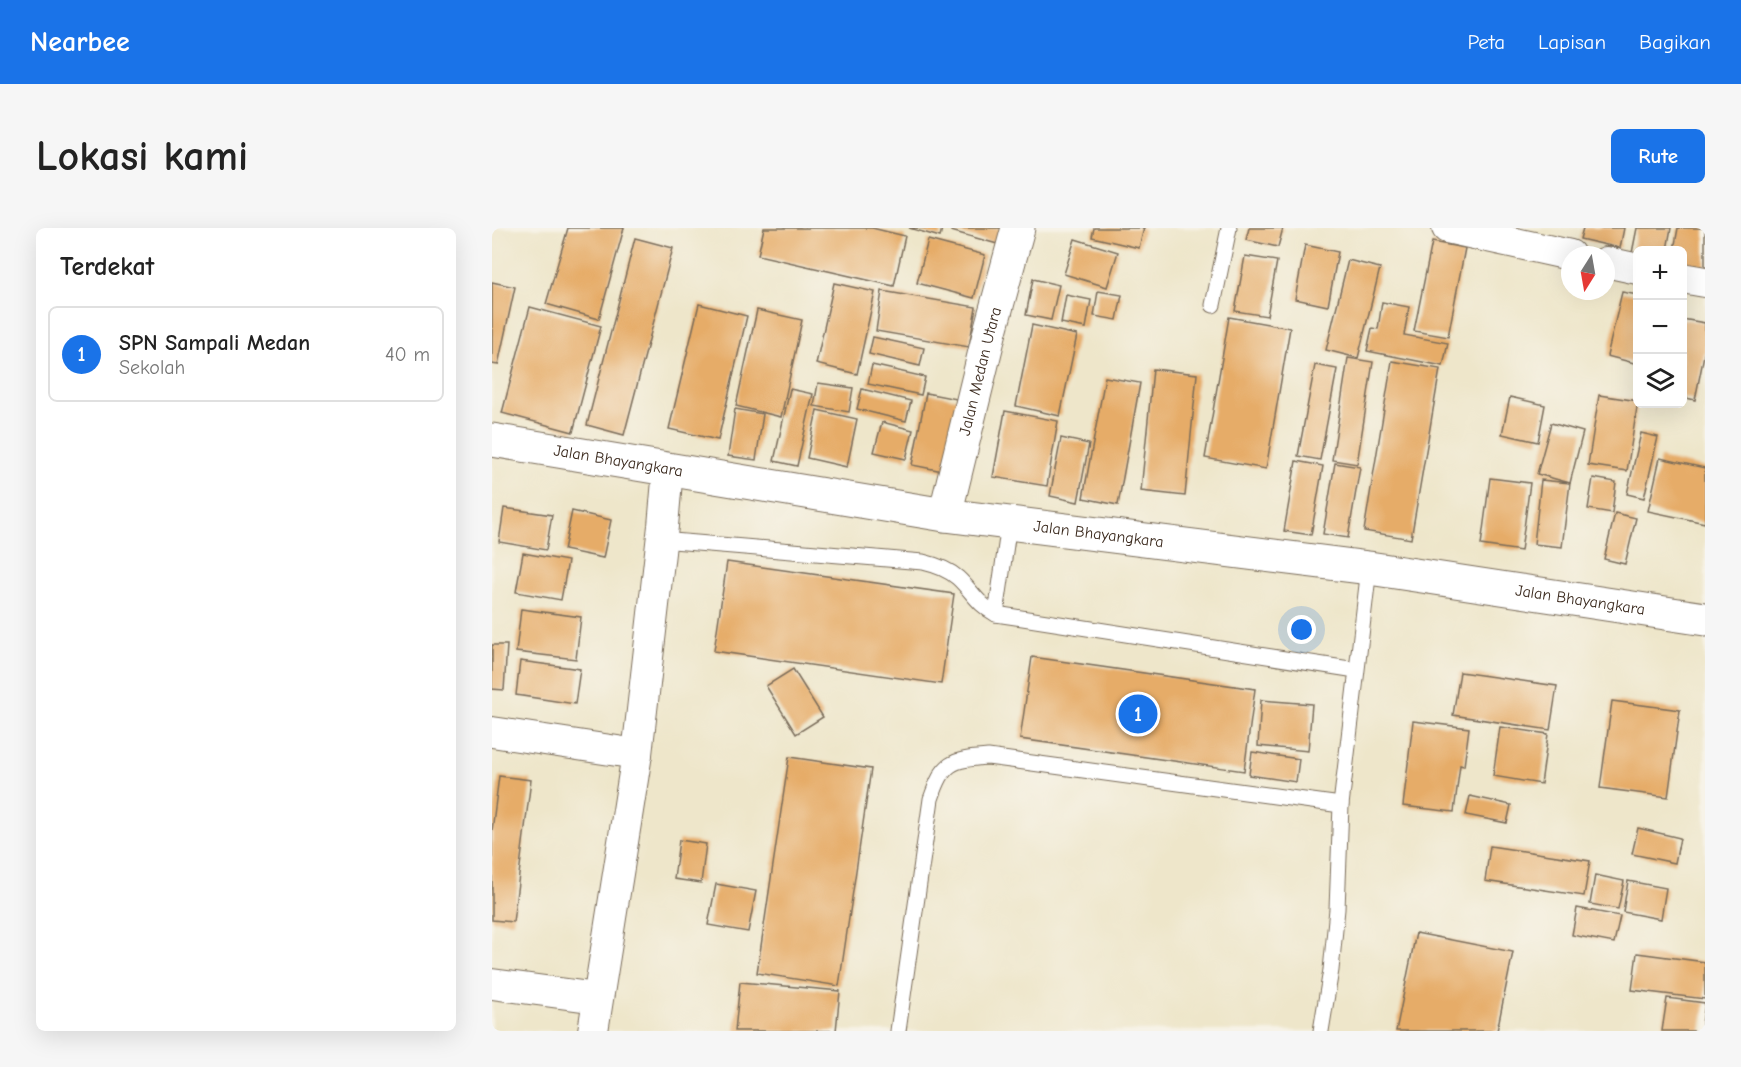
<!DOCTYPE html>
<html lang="id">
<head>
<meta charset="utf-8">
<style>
	body { margin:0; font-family:"Comic Neue",sans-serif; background:#f6f6f6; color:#222 }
	.controls { position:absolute; right:18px; top:18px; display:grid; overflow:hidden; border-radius:9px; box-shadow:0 6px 24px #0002 }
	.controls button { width:54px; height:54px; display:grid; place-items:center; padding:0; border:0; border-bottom:2px solid #e0e0e0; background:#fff; color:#222; font:30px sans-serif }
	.compass { position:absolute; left:1069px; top:18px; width:54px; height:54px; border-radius:50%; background:#fff; box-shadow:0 6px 24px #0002; rotate:191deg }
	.you { position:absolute; left:810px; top:402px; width:21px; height:21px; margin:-15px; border:4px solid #fff; border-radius:50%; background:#1a73e8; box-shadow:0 0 0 9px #1a73e833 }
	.badge { display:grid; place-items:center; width:39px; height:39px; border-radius:50%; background:#1a73e8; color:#fff; font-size:20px; font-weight:700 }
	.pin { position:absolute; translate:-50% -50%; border:3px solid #fff; box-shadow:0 2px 6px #0006 }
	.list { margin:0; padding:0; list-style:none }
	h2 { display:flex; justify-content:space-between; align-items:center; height:78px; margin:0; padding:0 24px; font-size:26px }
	h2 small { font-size:20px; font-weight:400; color:#767676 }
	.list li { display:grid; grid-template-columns:39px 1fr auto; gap:18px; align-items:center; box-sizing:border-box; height:96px; margin:0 12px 12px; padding:0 12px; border:2px solid #e0e0e0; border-radius:9px }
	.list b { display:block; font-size:22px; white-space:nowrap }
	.list p { margin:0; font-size:20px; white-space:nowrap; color:#767676 }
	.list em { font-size:20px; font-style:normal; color:#767676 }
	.icon { flex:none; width:33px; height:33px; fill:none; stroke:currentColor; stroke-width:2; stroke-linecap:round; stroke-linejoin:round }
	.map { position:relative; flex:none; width:1213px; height:803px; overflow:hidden; border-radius:9px }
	header { display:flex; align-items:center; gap:36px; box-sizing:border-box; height:84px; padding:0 30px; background:#1a73e8; color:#fff }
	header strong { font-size:28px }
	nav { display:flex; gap:33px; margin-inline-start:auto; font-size:21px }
	.intro { display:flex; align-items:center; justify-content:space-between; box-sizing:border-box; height:144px; padding:0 36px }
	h1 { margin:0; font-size:42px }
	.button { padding:15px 27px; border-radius:9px; background:#1a73e8; color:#fff; font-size:21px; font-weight:700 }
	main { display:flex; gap:36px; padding:0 36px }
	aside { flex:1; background:#fff; border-radius:9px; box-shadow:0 6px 24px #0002 }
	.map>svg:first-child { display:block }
	.building { fill:#e6ac68 }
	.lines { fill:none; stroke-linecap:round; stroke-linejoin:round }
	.lane-casing { stroke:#7a6c5a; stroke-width:17 }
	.street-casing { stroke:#7a6c5a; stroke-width:32 }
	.secondary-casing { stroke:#7a6c5a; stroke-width:35 }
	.lane { stroke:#fff; stroke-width:15 }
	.street { stroke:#fff; stroke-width:30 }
	.secondary { stroke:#fff; stroke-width:33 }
	.labels { text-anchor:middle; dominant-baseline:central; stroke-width:5; stroke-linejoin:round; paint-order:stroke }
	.street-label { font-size:16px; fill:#3b2a1e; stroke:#f7f3e8 }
</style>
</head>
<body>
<header>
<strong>Nearbee</strong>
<nav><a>Peta</a><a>Lapisan</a><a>Bagikan</a></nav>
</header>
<div class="intro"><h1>Lokasi kami</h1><a class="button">Rute</a></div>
<main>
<aside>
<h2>Terdekat<small></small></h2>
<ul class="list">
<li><span class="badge">1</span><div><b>SPN Sampali Medan</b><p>Sekolah</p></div><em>40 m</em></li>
</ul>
</aside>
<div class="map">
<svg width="1213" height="803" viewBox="0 0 1213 803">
	<rect width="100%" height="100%" fill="#f7f3e8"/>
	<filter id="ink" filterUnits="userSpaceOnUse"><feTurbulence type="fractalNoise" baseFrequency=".0167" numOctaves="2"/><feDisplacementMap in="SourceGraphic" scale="12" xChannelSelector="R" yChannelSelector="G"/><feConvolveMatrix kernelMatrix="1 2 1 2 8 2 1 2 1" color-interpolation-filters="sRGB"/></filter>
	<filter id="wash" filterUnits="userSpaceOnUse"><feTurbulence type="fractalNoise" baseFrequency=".008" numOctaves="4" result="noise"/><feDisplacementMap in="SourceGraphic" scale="24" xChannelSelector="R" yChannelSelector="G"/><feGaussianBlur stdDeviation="1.35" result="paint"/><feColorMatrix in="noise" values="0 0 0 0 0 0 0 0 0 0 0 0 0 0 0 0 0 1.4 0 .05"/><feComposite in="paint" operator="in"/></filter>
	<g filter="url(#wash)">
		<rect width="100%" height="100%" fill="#eee6ca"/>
		<g id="blocks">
			<g class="building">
				<path d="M 76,0 L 132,0 L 107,91 L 54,76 Z"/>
				<path d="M 272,0 L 380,0 L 413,8 L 402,58 L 266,27 Z"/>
				<path d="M 417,0 L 450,0 L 448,9 Z"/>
				<path d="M 460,0 L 514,0 L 509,17 L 459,3 Z"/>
				<path d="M 602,0 L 652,0 L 647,20 L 600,9 Z"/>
				<path d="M 757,0 L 791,0 L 786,19 L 754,12 Z"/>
				<path d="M 1091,0 L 1132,0 L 1128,20 L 1088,11 Z"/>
				<path d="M 1145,0 L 1179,0 L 1175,22 L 1146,22 L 1146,26 L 1140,25 Z"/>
				<path d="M 1186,0 L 1213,0 L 1213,44 L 1190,40 L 1190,22 L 1182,22 Z"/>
				<path d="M 143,10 L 181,20 L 132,207 L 95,197 Z"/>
				<path d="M 583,11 L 626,24 L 615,59 L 572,46 Z"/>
				<path d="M 436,12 L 493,27 L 482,70 L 425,55 Z"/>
				<path d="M 940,14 L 973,20 L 956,109 L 922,103 Z"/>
				<path d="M 813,17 L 846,24 L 836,78 L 803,71 Z"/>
				<path d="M 753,28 L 785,33 L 775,88 L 743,83 Z"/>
				<path d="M 856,32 L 888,40 L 866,130 L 834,122 Z"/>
				<path d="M 541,51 L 567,57 L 559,92 L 534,87 Z"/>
				<path d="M 0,54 L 23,59 L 6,137 L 0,136 Z"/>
				<path d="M 342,55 L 383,64 L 365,146 L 324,136 Z"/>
				<path d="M 390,63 L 484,79 L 477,119 L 384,103 Z"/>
				<path d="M 606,63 L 630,67 L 625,92 L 602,88 Z"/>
				<path d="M 1130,64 L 1146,67 L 1146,136 L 1115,128 Z"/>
				<path d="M 574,67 L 599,72 L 594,100 L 569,95 Z"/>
				<path d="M 890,74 L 917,79 L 912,107 L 956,115 L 951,138 L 875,123 L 880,100 L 886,101 Z"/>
				<path d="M 207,76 L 255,88 L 226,212 L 177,201 Z"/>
				<path d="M 38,79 L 109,98 L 81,204 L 10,185 Z"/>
				<path d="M 265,82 L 310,92 L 289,189 L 244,178 Z"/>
				<path d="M 737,89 L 798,100 L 774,241 L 713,230 Z"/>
				<path d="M 1190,91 L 1213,95 L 1213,122 L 1203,172 L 1190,169 Z"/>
				<path d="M 540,97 L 585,107 L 568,188 L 524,178 Z"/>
				<path d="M 381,109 L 432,120 L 428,138 L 377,126 Z"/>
				<path d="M 856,130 L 881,134 L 865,236 L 840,232 Z"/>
				<path d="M 900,133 L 948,141 L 919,311 L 872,303 Z"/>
				<path d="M 380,137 L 433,149 L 429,167 L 376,156 Z"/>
				<path d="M 823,137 L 845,141 L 828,232 L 806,228 Z"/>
				<path d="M 661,141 L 705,146 L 693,268 L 649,263 Z"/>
				<path d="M 613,149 L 648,155 L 626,277 L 591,270 Z"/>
				<path d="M 326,155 L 361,160 L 357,184 L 322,178 Z"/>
				<path d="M 298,161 L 321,166 L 305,238 L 282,233 Z"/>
				<path d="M 370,161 L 419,173 L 414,193 L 365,181 Z"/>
				<path d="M 434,165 L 470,172 L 456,244 L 420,237 Z"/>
				<path d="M 1107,167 L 1146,173 L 1135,243 L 1096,237 Z"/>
				<path d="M 1018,169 L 1053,177 L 1046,214 L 1010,206 Z"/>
				<path d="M 243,181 L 271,186 L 264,232 L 236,228 Z"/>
				<path d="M 325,182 L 365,191 L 355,239 L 315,230 Z"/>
				<path d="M 513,183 L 566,193 L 555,258 L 501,249 Z"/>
				<path d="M 390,194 L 421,202 L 414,231 L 382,224 Z"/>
				<path d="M 1059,195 L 1091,204 L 1078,255 L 1045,246 Z"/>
				<path d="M 1149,205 L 1166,209 L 1152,270 L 1135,266 Z"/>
				<path d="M 569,210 L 597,216 L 586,274 L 558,268 Z"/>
				<path d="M 1168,230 L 1213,240 L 1213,295 L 1156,283 Z"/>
				<path d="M 804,233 L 831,238 L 819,307 L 792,303 Z"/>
				<path d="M 843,235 L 868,239 L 856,310 L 831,306 Z"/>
				<path d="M 998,250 L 1038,255 L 1029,323 L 989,317 Z"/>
				<path d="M 1101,250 L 1124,254 L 1120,285 L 1096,281 Z"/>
				<path d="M 1049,252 L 1078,255 L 1070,319 L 1042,316 Z"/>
				<path d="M 12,280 L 60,287 L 54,322 L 7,314 Z"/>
				<path d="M 80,283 L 119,292 L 111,330 L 72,322 Z"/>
				<path d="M 1123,285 L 1144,290 L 1133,336 L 1112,331 Z"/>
				<path d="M 31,325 L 76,333 L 69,372 L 24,364 Z"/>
				<path d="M 235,334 L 462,366 L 449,456 L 222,423 Z"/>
				<path d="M 29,381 L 89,389 L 84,431 L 24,424 Z"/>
				<path d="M 0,417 L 15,417 L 12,462 L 0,461 Z"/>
				<path d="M 540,429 L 763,461 L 752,543 L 528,511 Z"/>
				<path d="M 28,433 L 88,441 L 83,476 L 24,467 Z"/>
				<path d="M 301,441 L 331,489 L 304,506 L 274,458 Z"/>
				<path d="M 968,444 L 1065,458 L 1058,502 L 961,487 Z"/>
				<path d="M 769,472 L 820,476 L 816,523 L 766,518 Z"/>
				<path d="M 1120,473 L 1188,482 L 1176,569 L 1108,560 Z"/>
				<path d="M 921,493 L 977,500 L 972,538 L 968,537 L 962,584 L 911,578 Z"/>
				<path d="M 1008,499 L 1056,506 L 1049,556 L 1001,548 Z"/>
				<path d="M 760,524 L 807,531 L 804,554 L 757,547 Z"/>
				<path d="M 297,529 L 379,541 L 347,758 L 265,745 Z"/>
				<path d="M 7,548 L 39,552 L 21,694 L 0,692 L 0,603 Z"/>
				<path d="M 978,568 L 1019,577 L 1015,595 L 974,587 Z"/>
				<path d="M 1146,600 L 1188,610 L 1183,635 L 1140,626 Z"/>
				<path d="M 187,612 L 214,616 L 209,655 L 182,651 Z"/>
				<path d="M 998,618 L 1098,633 L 1092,668 L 993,653 Z"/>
				<path d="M 1103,647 L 1132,653 L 1126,681 L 1098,676 Z"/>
				<path d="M 1136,653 L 1174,660 L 1169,691 L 1131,684 Z"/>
				<path d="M 224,656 L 264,663 L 256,704 L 216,697 Z"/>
				<path d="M 1085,680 L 1128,688 L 1122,715 L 1080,707 Z"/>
				<path d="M 924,705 L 1021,724 L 1005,803 L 904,803 Z"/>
				<path d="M 1145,725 L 1213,734 L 1213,771 L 1140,762 Z"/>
				<path d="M 248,754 L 348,763 L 344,803 L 243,803 Z"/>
				<path d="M 1175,770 L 1213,775 L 1209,803 L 1170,803 Z"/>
			</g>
		</g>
	</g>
	<g filter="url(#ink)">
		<use href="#blocks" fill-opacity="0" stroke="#7a6c5a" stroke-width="1.5"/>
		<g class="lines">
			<g class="lane-casing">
				<g id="lane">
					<path d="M 721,77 L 737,0"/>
					<path d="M 169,312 L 431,334 C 444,337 456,341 466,350 C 481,364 485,376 504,386 L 864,442"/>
					<path d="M 504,386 L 517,296"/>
					<path d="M 406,803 L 439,571 C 452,534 458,532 496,529 L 849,577"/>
					<path d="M 829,803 L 839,742 L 845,681 L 849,577 L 877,340"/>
				</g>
			</g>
			<g class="street-casing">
				<g id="street">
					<path d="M 955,0 L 1078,27"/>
					<path d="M 1114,34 L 1146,41"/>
					<path d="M 1190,50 L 1213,54"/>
					<path d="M 0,504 L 145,526"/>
					<path d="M 0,756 L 105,770"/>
					<path d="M 101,803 L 145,526 L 171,298 L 176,241"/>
				</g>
			</g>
			<g class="secondary-casing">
				<g id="secondary">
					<path id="s1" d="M 0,212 L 453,287 L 877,340 L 1213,391"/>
					<path id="s2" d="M 453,287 L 497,107 L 526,0"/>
				</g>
			</g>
			<use href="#lane" class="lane"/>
			<use href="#street" class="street"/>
			<use href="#secondary" class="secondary"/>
		</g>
	</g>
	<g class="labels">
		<g class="street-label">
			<text stroke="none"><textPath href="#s2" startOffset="148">Jalan Medan Utara</textPath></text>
			<text stroke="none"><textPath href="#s1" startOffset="128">Jalan Bhayangkara</textPath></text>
			<text stroke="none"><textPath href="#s1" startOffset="614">Jalan Bhayangkara</textPath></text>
			<text stroke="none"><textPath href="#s1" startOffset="1100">Jalan Bhayangkara</textPath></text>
		</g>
	</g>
</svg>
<div class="controls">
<button>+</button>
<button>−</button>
<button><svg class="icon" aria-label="layers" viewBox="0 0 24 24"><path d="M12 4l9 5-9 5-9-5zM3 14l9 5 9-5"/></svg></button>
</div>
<svg class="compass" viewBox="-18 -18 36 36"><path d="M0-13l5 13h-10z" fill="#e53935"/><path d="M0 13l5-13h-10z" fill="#767676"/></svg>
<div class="you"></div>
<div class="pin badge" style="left:646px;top:486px">1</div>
</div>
</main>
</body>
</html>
